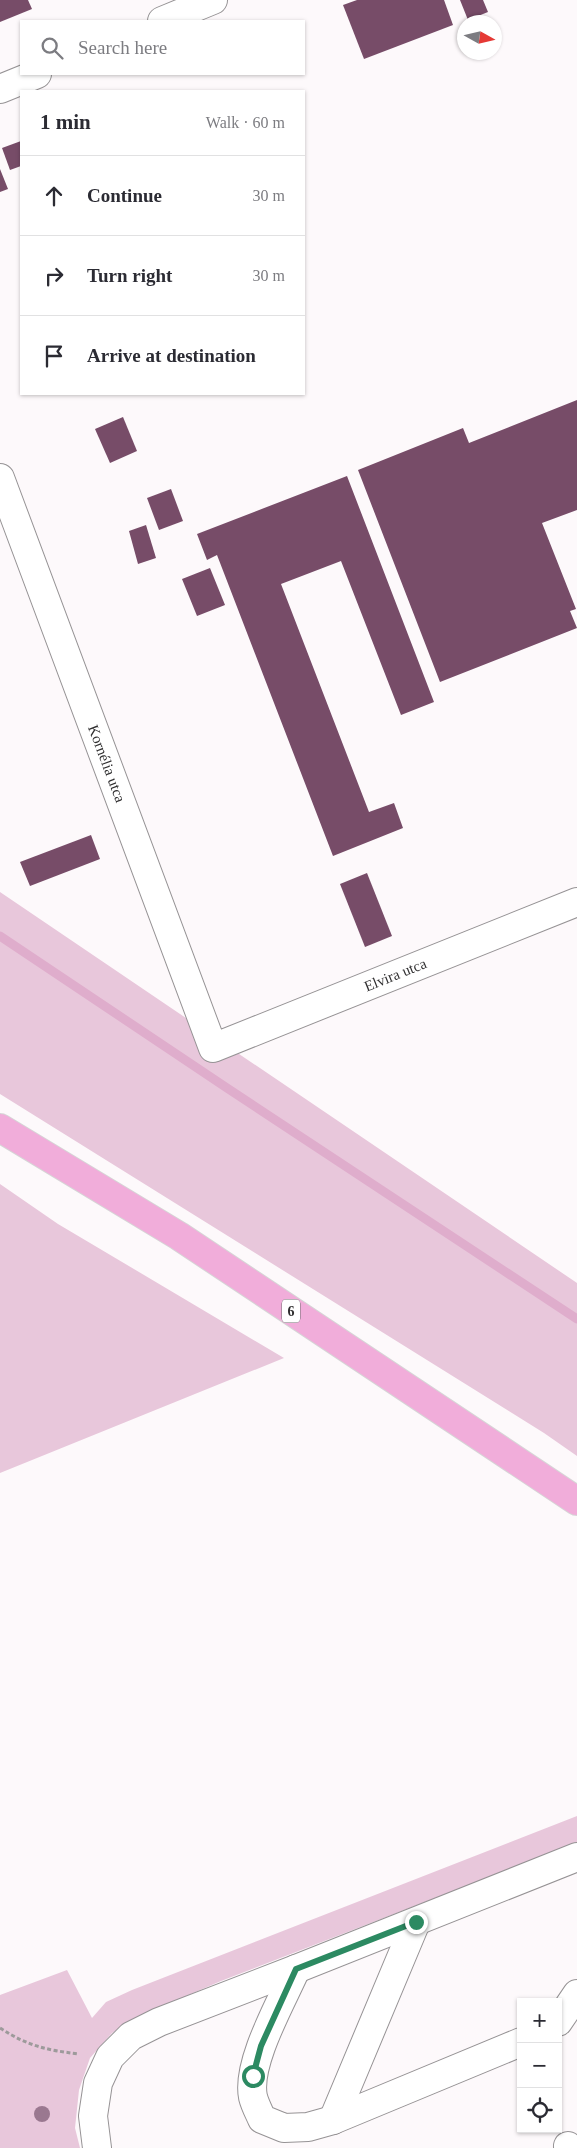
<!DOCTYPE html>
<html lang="en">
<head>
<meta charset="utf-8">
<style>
	body { margin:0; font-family:Georgia,serif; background:#f2f2f3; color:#2b2b33 }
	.controls { position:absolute; right:15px; bottom:15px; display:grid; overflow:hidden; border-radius:0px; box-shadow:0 1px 4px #0004 }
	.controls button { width:45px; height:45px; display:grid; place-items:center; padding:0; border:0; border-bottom:1px solid #e1e1e2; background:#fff; color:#2b2b33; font:25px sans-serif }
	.compass { position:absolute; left:457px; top:15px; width:45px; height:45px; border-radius:50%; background:#fff; box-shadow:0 1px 4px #0004; rotate:98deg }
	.stop { position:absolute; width:15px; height:15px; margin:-11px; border:4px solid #2c8a62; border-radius:50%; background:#fff }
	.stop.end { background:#2c8a62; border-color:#fff; box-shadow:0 1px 5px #0008 }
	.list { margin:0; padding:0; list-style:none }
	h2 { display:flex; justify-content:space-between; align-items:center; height:65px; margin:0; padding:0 20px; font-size:21px }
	h2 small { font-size:16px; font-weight:400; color:#7c7c81 }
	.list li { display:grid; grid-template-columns:32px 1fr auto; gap:15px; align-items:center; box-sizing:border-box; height:80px; padding:0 20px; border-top:1px solid #e1e1e2 }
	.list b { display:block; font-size:19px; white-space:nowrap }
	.list em { font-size:16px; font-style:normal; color:#7c7c81 }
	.icon { flex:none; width:28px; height:28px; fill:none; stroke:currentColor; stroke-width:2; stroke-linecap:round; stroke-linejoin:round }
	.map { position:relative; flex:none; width:577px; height:2148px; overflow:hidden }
	.search { position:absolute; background:#fff; box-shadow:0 1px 4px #0004; left:20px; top:20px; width:285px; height:55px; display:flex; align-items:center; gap:12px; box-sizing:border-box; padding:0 18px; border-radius:0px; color:#7c7c81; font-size:19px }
	.panel { position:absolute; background:#fff; box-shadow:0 1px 4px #0004; left:20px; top:90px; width:285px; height:305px; border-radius:0px }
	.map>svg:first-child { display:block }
	.green { fill:#e8c7db }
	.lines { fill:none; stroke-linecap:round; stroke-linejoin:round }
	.stream { stroke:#dfadcc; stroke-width:9 }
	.building { fill:#774c68 }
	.minor-casing { stroke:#969395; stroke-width:30 }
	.major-casing { stroke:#d6d5d6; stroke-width:30 }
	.path { stroke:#9d9a9b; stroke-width:3; stroke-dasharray:4 2.5; stroke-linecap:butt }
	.minor { stroke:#fff; stroke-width:28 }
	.major { stroke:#f1adda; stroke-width:28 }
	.tree { fill:#9a7890 }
	.route { stroke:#2c8a62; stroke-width:6 }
	.labels { text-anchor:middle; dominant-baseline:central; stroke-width:5; stroke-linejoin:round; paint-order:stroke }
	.shield { fill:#fff; stroke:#6e6d6e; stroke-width:1 }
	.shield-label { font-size:14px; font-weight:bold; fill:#302f30 }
	.street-label { font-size:15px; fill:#302f30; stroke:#fff }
</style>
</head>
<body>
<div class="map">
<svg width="577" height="2148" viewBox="0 0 577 2148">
	<rect width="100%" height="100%" fill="#fdf9fb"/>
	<g class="green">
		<path d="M 0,892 L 577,1283 L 577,1456 L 544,1433 L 0,1094 Z"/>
		<path d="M 0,1184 L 58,1224 L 284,1358 L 0,1473 Z"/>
		<path d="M 577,1816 L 577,1843 L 221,1981 L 135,2018 L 112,2033 L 90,2058 L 79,2090 L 75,2128 L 80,2148 L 0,2148 L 0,1995 L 67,1970 L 92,2018 L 106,2002 L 132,1990 Z"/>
	</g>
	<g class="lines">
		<path class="stream" d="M 0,936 L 227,1088 L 577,1319"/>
	</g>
	<g class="building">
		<path d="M 0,0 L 28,0 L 32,9 L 0,22 Z"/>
		<path d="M 357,0 L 444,0 L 453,25 L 364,59 L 343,5 Z"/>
		<path d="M 460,0 L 483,0 L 488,12 L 468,20 Z"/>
		<path d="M 21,141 L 21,166 L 10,170 L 2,148 Z"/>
		<path d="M 0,169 L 8,189 L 0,192 Z"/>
		<path d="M 577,400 L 577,510 L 542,523 L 576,609 L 570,611 L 577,628 L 440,682 L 358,470 L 463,428 L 469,443 Z"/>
		<path d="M 123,417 L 137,451 L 110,463 L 95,429 Z"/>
		<path d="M 347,476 L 434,702 L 401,715 L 341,561 L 281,584 L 369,812 L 394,803 L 403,828 L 333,856 L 217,555 L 207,560 L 197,534 Z"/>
		<path d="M 171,489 L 183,521 L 159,530 L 147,498 Z"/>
		<path d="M 146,525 L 156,558 L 138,564 L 129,531 Z"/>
		<path d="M 210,568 L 225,605 L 197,616 L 182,579 Z"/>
		<path d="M 91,835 L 100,859 L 30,886 L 20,862 Z"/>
		<path d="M 367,873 L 392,936 L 365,947 L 340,884 Z"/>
	</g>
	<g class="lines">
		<g class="minor-casing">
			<g id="minor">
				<path d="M 162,21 L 213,0"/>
				<path d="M 0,89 L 37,74"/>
				<path id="s1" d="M 0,478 L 213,1048 L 577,902"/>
				<path d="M 296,1969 C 282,2001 246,2063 253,2097 C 255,2105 259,2112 262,2119 L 284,2128 L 308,2127 L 333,2120 L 521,2042"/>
				<path d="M 558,2022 L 577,1994"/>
				<path d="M 333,2120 L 416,1922"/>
				<path d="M 568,2146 L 569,2148"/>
				<path d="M 97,2148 L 93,2116 L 98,2083 L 110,2057 L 131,2036 L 159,2022 L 296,1969 L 577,1857"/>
			</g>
		</g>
		<g class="major-casing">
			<path id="major" d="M 0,1128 L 179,1236 L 577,1501"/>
		</g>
		<path class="path" d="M 0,2028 C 28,2046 46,2050 79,2054"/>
		<use href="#minor" class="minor"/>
		<use href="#major" class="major"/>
	</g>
	<circle class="tree" cx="42" cy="2114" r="8"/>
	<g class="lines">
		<path class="route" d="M 253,2076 L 261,2046 L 296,1969 L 416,1922"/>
	</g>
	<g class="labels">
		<rect class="shield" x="282" y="1299.5" width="18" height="23" rx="4"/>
		<g class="shield-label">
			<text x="291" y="1311">6</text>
		</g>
		<g class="street-label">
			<text stroke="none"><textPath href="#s1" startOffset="305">Kornélia utca</textPath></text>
			<text stroke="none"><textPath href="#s1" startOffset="805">Elvira utca</textPath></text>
		</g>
	</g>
</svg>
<div class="controls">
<button>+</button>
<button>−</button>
<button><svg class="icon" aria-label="locate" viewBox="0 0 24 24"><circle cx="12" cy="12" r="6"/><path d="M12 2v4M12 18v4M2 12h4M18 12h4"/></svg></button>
</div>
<svg class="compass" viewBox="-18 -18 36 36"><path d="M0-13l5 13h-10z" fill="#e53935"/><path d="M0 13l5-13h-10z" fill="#7c7c81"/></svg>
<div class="stop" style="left:253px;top:2076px"></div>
<div class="stop end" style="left:416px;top:1922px"></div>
<div class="search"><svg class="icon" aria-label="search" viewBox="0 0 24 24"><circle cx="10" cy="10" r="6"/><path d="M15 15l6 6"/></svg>Search here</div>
<section class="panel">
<h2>1 min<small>Walk · 60 m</small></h2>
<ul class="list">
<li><svg class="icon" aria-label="ahead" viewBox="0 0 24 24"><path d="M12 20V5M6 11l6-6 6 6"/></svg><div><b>Continue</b></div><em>30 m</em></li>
<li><svg class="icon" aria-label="right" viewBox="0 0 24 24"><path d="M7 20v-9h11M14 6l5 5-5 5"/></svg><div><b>Turn right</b></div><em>30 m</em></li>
<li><svg class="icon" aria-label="arrive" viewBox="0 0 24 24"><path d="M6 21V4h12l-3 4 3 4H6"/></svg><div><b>Arrive at destination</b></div></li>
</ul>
</section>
</div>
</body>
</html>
